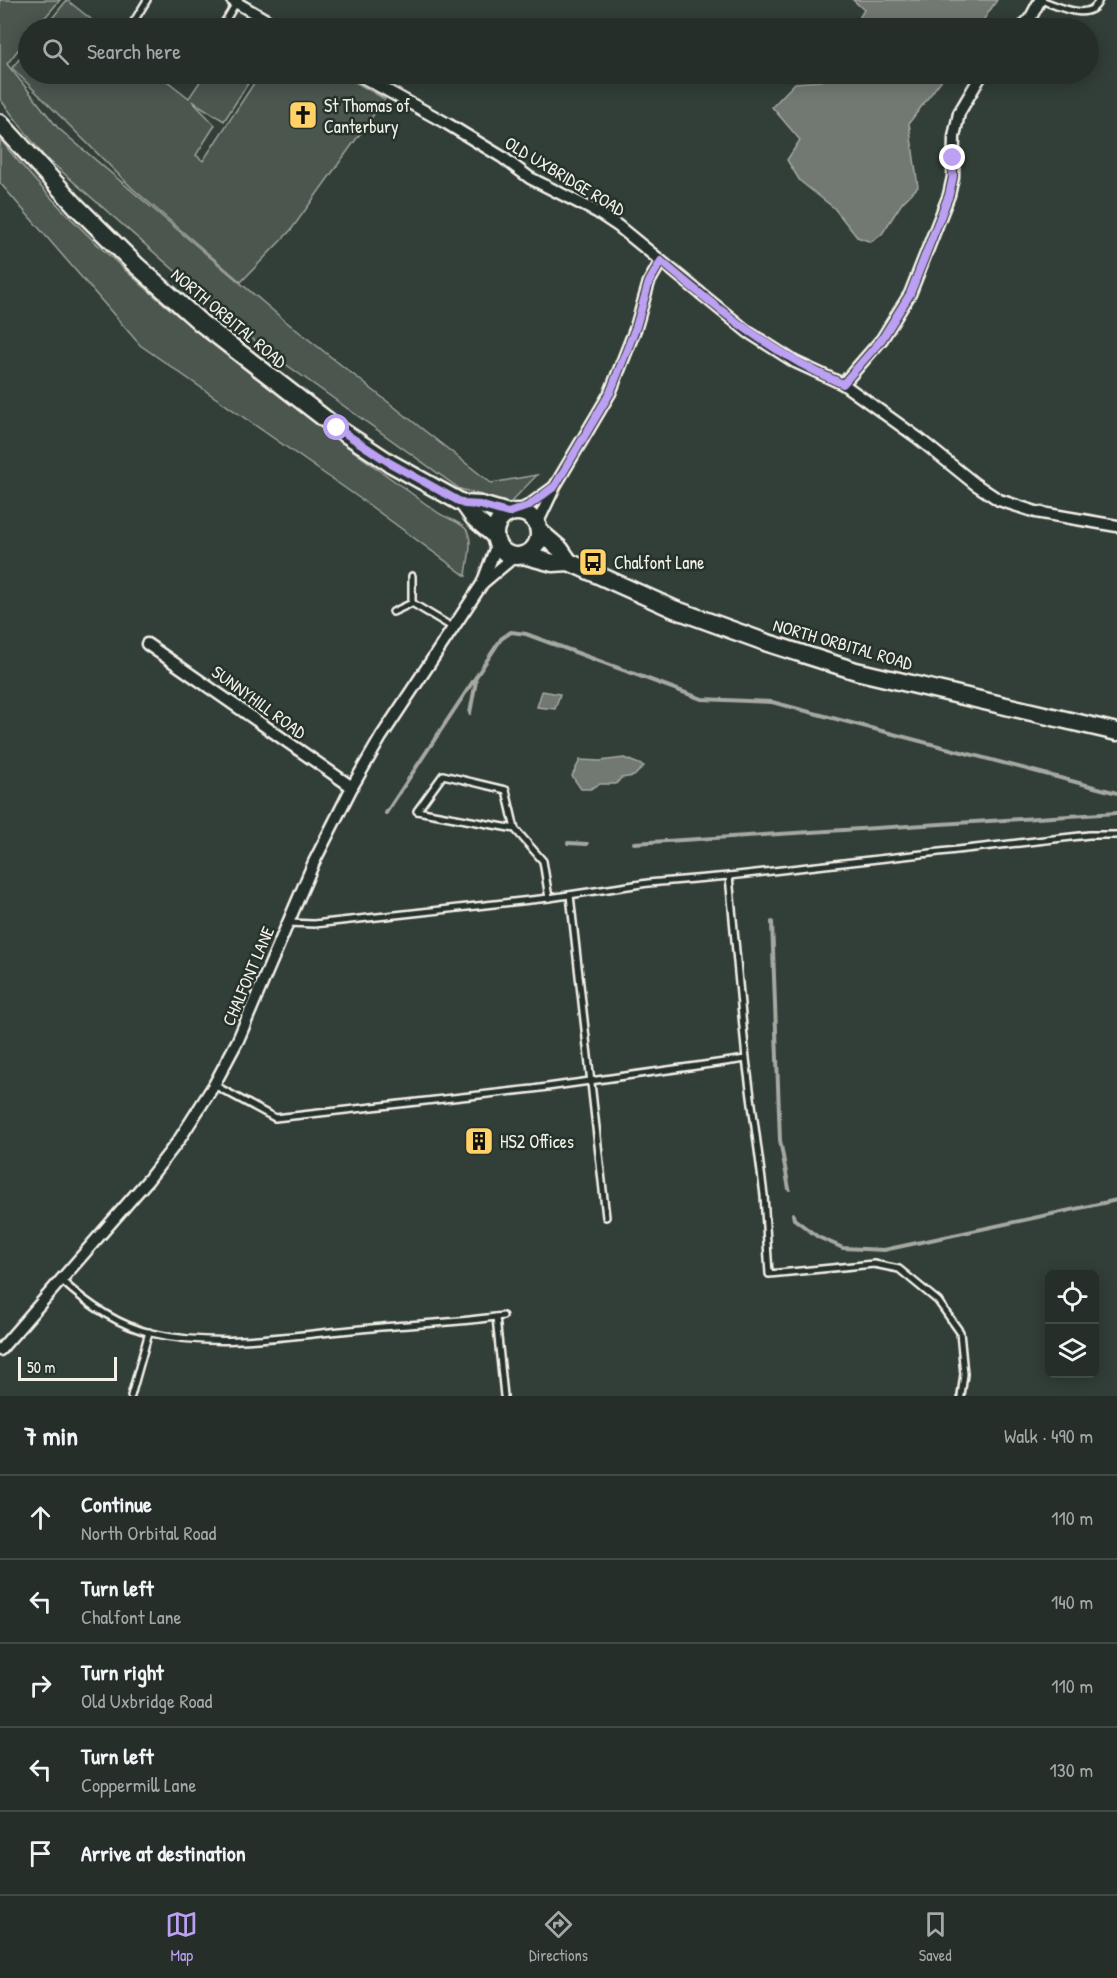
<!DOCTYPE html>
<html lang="en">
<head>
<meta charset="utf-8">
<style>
	body { margin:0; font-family:"Patrick Hand",sans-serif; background:#323a36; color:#f1f3f6 }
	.controls { position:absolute; right:18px; bottom:18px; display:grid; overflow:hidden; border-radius:9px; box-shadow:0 3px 15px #0003 }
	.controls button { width:54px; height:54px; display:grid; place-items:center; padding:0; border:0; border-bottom:2px solid #424a47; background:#262e2a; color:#f1f3f6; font:30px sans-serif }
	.scale { position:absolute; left:18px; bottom:15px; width:99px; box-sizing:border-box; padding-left:6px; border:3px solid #f4f1e8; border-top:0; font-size:16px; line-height:21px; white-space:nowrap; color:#f4f1e8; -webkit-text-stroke:4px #26332d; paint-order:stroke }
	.stop { position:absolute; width:18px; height:18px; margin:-14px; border:4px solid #bca0f2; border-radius:50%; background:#fff }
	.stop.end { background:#bca0f2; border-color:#fff; box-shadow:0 2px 6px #0008 }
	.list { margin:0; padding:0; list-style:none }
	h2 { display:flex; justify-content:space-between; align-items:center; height:78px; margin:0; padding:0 24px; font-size:26px }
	h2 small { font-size:20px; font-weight:400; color:#a4a8a8 }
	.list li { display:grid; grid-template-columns:39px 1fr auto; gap:18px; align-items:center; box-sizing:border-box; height:84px; padding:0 24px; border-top:2px solid #424a47 }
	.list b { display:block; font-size:22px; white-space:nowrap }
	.list p { margin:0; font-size:20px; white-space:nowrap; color:#a4a8a8 }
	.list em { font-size:20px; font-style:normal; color:#a4a8a8 }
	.icon { flex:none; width:33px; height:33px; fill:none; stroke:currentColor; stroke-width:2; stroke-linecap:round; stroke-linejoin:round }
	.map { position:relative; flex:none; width:1117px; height:1396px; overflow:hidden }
	.search { position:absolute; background:#262e2a; box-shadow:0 3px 15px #0003; left:18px; right:18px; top:18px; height:66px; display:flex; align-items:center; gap:15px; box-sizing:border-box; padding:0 21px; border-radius:33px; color:#a4a8a8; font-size:22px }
	.sheet { height:498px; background:#262e2a }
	nav { display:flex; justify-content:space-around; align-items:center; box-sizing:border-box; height:84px; border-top:2px solid #424a47; background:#262e2a; font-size:16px; color:#a4a8a8 }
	nav a { display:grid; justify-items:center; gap:3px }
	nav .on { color:#bca0f2 }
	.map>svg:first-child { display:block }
	.green { fill:#4c564f; stroke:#a0a49c; stroke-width:1.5 }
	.water { fill:#727972; stroke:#a6a9a1; stroke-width:1.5 }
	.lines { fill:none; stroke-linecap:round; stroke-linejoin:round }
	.stream { stroke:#a6a9a1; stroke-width:4 }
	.service-casing { stroke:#f4f1e8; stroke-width:10 }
	.minor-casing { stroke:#f4f1e8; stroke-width:15 }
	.primary-casing { stroke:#f4f1e8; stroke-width:21 }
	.service { stroke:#26332d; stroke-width:5 }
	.minor { stroke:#26332d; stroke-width:10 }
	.primary { stroke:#26332d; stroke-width:16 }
	.route { stroke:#bca0f2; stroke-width:8 }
	.labels { text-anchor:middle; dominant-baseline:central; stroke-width:5; stroke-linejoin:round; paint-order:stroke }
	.poi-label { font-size:18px; fill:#f4f1e8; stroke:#26332d; text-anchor:start }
	.street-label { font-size:18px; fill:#f4f1e8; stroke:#26332d }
</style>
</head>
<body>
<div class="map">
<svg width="1117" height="1396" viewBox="0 0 1117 1396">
	<rect width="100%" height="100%" fill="#323e38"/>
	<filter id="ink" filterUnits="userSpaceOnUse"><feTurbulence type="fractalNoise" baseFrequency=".0167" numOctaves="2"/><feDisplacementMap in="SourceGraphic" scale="12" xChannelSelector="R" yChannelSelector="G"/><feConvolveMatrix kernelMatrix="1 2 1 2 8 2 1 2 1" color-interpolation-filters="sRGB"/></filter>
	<g filter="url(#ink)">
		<g class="green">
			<path d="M 0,0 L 60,0 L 36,28 L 28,28 L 28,37 L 7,64 L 58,128 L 284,320 L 491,483 L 537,475 L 510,503 L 460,489 L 263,348 L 43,155 L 0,99 Z"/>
			<path d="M 67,0 L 102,28 L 44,28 Z"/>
			<path d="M 28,48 L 28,74 L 158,74 L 189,98 L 205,74 L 254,74 L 224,121 L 192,101 L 215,125 L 196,155 L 203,161 L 260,74 L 341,74 L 385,99 L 291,230 L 241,282 L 132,188 L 12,68 Z"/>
			<path d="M 0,139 C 95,258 217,349 338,440 C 371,464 404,488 437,512 C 445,518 457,520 465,528 C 475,538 467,562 466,576 L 365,502 L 140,345 L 0,183 Z"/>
		</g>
		<g class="water">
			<path d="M 853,0 L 997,0 L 978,28 L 853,28 L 864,10 Z"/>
			<path d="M 826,74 L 946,74 L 909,123 L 918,187 L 902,203 L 882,234 L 871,242 L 857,237 L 834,208 L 800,181 L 787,160 L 800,140 L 772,107 L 795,83 L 821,81 Z"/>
			<path d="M 542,691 L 560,694 L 555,709 L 537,707 Z"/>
			<path d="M 624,758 L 644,766 L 634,776 L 621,778 L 616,784 L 600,784 L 590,789 L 581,789 L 572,776 L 580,760 L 600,761 Z"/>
		</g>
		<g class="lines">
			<g class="stream">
				<path d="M 470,713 L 476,681"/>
				<path d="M 386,813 L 501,639 L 511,632 L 526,634 L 702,699 L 772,702 L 1117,793"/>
				<path d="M 568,843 L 587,844"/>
				<path d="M 634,843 L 1117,813"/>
				<path d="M 772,922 L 780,1140 L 789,1189"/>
				<path d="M 793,1214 L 794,1219 L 818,1237 L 843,1248 L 884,1250 L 1117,1200"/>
			</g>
			<g class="service-casing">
				<g id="service">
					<path d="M 1041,0 C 1058,6 1090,23 1099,0"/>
					<path d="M 131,26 L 147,0"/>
					<path d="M 221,28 L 236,3"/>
					<path d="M 412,603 L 452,627"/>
					<path d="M 412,603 L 412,576"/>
					<path d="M 393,612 L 412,603"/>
					<path d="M 515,829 L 506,790 L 443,775 L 417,811 L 515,829 L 543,861 L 549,898"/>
					<path d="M 729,876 L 746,1059 L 764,1195 L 769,1274 L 874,1264 L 899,1269 L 938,1301 L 960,1332 L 964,1374 L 961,1396"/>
					<path d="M 570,895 L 606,1217"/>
					<path d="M 288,923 L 314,924 L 549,898 L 648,883 L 729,876 L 1089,835 L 1117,835"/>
					<path d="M 214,1085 L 275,1118 L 533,1089 L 746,1059"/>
					<path d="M 61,1280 C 86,1303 117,1325 151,1333 C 219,1349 293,1335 361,1329 C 408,1324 456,1323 503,1316"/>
					<path d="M 496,1317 L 504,1396"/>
					<path d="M 131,1396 L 149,1332"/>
				</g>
			</g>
			<g class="minor-casing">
				<g id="minor">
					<path d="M 232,0 L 280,28"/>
					<path d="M 1022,28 L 1031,17 L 1040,0"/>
					<path d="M 357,74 L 446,123 L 502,157 L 530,178 L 597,212 L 618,226 L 748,332 L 795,362 L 843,384 L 918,438 L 975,484 L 999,500 L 1036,512 L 1117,526"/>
					<path d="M 843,384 L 882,339 L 910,294 L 949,195 L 953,177 L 954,137 L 959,113 L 982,74"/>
					<path d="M 516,512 L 528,506 L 553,488"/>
					<path d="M 537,524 L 555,486 L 610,393 L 636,327 L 649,282 L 661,261"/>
					<path d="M 484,582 L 515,556"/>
					<path d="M 147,644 L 352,787"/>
					<path d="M 0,1350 L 148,1180 L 179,1140 L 214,1085 L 238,1040 L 314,862 L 352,787 L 381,737 L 482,584 L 497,544"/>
				</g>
			</g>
			<g class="primary-casing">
				<g id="primary">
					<path d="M 0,123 L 77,207 L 136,265 L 201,323 L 337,428 L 390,463 L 464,504 L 474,518 L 495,536"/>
					<path d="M 464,504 L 481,505 L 508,513"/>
					<circle cx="517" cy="534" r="22"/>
					<path d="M 539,531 L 560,549 L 569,562"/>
					<path d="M 523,555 L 553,563 L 569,562 L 674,609 L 765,642 L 856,671 L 1117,732"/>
				</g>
			</g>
			<use href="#service" class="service"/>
			<use href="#minor" class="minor"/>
			<use href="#primary" class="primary"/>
		</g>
	</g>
	<g class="lines" filter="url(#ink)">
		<path class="route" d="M 337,428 L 390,463 L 464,504 L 480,505 L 508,513 L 528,506 L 555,486 L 610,393 L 636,327 L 649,282 L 661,261 C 717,309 774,355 843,384 L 882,339 L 910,294 L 949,195 L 953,177 L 953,158"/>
	</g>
	<defs>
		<g id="church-square" transform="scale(1.5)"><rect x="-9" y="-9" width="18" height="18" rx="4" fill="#ffd166" stroke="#26332d"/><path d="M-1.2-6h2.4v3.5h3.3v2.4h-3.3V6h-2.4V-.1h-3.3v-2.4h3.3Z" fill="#111"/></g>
		<g id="bus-square" transform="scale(1.5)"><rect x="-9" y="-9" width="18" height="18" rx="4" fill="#ffd166" stroke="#26332d"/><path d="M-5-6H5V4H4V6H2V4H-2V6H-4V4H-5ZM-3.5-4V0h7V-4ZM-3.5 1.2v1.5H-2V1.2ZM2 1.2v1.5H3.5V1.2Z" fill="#111"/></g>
		<g id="building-square" transform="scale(1.5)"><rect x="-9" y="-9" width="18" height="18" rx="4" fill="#ffd166" stroke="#26332d"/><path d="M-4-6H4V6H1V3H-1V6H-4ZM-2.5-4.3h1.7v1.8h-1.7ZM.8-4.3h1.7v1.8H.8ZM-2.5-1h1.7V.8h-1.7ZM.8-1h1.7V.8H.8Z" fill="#111"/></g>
	</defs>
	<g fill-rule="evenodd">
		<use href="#church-square" x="303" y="115"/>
		<use href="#bus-square" x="593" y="562"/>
		<use href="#building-square" x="479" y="1141"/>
	</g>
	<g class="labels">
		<g class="poi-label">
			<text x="324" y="105">St Thomas of<tspan x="324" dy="21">Canterbury</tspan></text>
			<text x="614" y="562">Chalfont Lane</text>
			<text x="500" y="1141">HS2 Offices</text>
		</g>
		<g class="street-label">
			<text transform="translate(565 176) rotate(31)">OLD UXBRIDGE ROAD</text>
			<text transform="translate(229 318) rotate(40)">NORTH ORBITAL ROAD</text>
			<text transform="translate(843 644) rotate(16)">NORTH ORBITAL ROAD</text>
			<text transform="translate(259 702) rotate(36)">SUNNYHILL ROAD</text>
			<text transform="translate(248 976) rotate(-67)">CHALFONT LANE</text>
		</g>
	</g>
</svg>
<div class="controls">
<button><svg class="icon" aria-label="locate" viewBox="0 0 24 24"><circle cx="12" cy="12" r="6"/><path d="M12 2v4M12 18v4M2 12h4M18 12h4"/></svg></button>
<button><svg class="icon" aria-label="layers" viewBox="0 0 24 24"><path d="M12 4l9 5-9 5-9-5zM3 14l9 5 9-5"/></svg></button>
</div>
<div class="scale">50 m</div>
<div class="stop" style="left:337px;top:428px"></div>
<div class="stop end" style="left:953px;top:158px"></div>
<div class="search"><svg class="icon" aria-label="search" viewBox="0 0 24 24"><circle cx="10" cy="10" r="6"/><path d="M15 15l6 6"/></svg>Search here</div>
</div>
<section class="sheet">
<h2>7 min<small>Walk · 490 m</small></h2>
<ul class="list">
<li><svg class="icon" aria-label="ahead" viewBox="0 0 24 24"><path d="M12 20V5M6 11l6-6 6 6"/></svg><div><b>Continue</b><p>North Orbital Road</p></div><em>110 m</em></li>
<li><svg class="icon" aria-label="left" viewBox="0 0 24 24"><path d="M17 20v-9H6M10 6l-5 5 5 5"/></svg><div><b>Turn left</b><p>Chalfont Lane</p></div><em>140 m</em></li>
<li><svg class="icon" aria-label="right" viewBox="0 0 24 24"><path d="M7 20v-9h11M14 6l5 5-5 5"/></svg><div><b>Turn right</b><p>Old Uxbridge Road</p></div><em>110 m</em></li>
<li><svg class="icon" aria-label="left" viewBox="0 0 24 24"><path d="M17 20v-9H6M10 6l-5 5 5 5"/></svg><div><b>Turn left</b><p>Coppermill Lane</p></div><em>130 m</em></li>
<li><svg class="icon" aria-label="arrive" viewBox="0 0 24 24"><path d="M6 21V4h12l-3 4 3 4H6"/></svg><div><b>Arrive at destination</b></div></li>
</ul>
</section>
<nav>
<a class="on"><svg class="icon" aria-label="map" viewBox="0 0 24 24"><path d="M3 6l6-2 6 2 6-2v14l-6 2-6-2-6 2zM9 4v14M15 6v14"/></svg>Map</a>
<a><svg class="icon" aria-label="directions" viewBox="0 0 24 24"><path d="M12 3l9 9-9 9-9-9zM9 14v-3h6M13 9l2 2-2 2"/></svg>Directions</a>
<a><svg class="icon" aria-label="saved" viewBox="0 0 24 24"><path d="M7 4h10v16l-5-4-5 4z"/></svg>Saved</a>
</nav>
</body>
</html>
